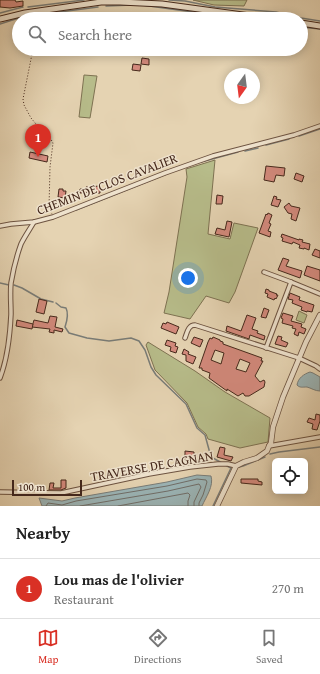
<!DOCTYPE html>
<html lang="en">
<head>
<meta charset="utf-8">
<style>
	body { margin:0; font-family:"Gentium Book Plus",serif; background:#f2f2f2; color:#222 }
	.controls { position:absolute; right:12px; bottom:12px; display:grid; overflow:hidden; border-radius:6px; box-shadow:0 2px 10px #0003 }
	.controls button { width:36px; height:36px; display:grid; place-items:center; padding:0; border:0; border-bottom:1px solid #e0e0e0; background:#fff; color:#222; font:20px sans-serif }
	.compass { position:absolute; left:224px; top:68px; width:36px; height:36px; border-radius:50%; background:#fff; box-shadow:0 2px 10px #0003; rotate:194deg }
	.scale { position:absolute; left:12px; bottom:10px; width:70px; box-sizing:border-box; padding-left:4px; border:2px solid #45281b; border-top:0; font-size:11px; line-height:14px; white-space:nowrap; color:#45281b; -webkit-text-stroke:3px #eee2cd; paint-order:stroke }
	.you { position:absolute; left:188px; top:278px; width:14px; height:14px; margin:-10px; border:3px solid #fff; border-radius:50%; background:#1a73e8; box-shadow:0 0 0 6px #1a73e833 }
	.badge { display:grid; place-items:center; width:26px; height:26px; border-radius:50%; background:#d93025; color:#fff; font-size:13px; font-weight:700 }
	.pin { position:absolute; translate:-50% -33px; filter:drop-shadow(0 1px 2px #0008) }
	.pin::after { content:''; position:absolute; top:21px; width:14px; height:12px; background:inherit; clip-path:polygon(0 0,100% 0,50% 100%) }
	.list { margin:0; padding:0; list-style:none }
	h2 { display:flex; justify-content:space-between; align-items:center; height:52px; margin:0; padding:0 16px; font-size:17px }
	h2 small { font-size:13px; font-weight:400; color:#767676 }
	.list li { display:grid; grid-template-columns:26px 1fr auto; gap:12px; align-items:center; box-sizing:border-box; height:60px; padding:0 16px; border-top:1px solid #e0e0e0 }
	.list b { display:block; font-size:15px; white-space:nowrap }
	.list p { margin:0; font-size:13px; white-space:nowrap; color:#767676 }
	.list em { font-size:13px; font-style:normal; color:#767676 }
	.icon { flex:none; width:22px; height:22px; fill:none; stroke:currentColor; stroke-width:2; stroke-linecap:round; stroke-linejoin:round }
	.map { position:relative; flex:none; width:320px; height:506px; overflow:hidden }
	.search { position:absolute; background:#fff; box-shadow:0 2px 10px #0003; left:12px; right:12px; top:12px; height:44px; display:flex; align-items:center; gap:10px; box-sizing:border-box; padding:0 14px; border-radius:22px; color:#767676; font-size:15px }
	.sheet { height:112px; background:#fff }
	nav { display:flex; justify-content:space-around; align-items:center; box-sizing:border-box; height:56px; border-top:1px solid #e0e0e0; background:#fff; font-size:11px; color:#767676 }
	nav a { display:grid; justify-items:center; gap:2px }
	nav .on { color:#d93025 }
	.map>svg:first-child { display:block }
	.green { fill:#b7bc8a; stroke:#7e7252 }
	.water { fill:#9bb5b7; stroke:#797d79 }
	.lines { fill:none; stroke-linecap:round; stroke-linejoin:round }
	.shore { stroke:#706e69; stroke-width:1 }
	.stream { stroke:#797d79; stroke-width:1.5 }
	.building { fill:#d48a7d; stroke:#45281b; fill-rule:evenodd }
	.minor-casing { stroke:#6d5341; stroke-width:5.5 }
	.tertiary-casing { stroke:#6d5341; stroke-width:6 }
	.secondary-casing { stroke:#45281b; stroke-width:7 }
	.path { stroke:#45281b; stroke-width:1; stroke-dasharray:1 2; stroke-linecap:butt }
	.minor { stroke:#eee2cd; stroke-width:3.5 }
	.tertiary { stroke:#eee2cd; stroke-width:4.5 }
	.secondary { stroke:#eee2cd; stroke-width:5 }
	.labels { text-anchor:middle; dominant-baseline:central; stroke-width:3; stroke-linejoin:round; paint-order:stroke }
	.street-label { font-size:13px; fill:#45281b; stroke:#eee2cd }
</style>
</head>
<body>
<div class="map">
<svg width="320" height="506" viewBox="0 0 320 506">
	<rect width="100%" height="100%" fill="#e5d3b2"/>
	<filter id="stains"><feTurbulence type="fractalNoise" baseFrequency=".005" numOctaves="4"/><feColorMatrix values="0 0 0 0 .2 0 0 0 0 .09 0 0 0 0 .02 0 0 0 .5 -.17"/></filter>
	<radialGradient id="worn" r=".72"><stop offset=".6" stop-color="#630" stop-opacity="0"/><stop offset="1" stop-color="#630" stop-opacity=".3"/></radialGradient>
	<g class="green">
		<path d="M 193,0 L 247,0 L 244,6 L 214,5 Z"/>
		<path d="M 84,75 L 97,76 L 90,118 L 79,117 Z"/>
		<path d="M 215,160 L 208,234 L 230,239 L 234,223 L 258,228 L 235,292 L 229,303 L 206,296 L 190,319 L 164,313 L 169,292 L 187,177 L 186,169 Z"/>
		<path d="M 299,311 L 307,315 L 304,323 L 296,320 Z"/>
		<path d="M 148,342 L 156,347 L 195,371 L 225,392 L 270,418 L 268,442 L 240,448 L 208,439 L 206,434 L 198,427 L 187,403 L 155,370 L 146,345 Z"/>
	</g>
	<g class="water">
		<path d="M 310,372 L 313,373 L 320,377 L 320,391 C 315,391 311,388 307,387 C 302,387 300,388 297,385 C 298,378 304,374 310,372 Z"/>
		<path d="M 197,475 L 211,476 C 214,486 206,497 202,506 L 42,506 L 39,498 L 62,501 L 75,498 L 167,482 Z"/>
	</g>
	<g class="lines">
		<g class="shore">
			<path d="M 46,506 L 48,503 L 62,505 L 76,501 L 167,486 L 197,479 L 206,480 L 207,482 L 203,495 L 199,503 L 199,506"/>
			<path d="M 80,506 L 168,491 L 199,484 L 201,487 L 194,502 L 194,506"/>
			<path d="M 118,506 L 188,493 L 190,495 L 188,501 L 188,506"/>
		</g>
		<g class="stream">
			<path d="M 169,0 L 185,1 L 215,7 L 276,12 L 301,18 L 320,21"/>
			<path d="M 142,5 L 193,12 L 241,19"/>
			<path d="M 106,6 L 132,5"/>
			<path d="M 28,7 L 84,0"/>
			<path d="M 0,13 L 23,7"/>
			<path d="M 44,14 L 98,7"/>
			<path d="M 0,24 L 25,16 L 38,15"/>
			<path d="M 301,27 L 320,29"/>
			<path d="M 299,136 L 320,129"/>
			<path d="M 266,145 L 289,139"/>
			<path d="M 245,151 L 258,148"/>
			<path d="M 201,162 L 238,152"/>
			<path d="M 76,210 L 169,173"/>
			<path d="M 0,283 L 9,285"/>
			<path d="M 14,285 L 22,288 L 41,299 L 53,302"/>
			<path d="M 56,303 L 61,307 L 66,308 C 69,314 67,321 65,327 L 69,333 L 87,338 L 109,341 L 131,338 L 139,341 L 145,350 L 151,367 L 156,375 L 186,404 L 197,428 L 205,435 L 211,457 L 222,463"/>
			<path d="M 270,454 L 279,452 L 320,447"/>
			<path d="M 225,465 L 231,468"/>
			<path d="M 239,467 L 243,466 L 265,457"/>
			<path d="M 213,506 L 231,468"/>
		</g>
	</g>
	<g class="building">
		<path d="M 0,0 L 15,0 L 16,2 L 23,1 L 23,6 L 10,8 L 0,7 Z"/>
		<path d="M 142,58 L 149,59 L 149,65 L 141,64 Z"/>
		<path d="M 133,64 L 141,65 L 140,71 L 132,70 Z"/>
		<path d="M 30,152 L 48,156 L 47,162 L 29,158 Z"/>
		<path d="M 266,166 L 285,168 L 284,176 L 276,175 L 274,182 L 264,180 Z"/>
		<path d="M 296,173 L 304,176 L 302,182 L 294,179 Z"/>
		<path d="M 100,186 L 100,193 L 91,194 L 91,192 L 80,193 L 80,189 L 86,189 L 86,187 Z"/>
		<path d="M 59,189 L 63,189 L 63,191 L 66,191 L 65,198 L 58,197 Z"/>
		<path d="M 217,195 L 223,196 L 222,204 L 216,204 Z"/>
		<path d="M 274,196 L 277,197 L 276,199 L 281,200 L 278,207 L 271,205 Z"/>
		<path d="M 289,203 L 291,206 L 300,208 L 296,221 L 291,219 L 292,214 L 288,213 L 284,207 Z"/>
		<path d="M 268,213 L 272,215 L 269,223 L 271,224 L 268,231 L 271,232 L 270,237 L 259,233 L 266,214 L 267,215 Z"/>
		<path d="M 227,221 L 232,222 L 229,237 L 215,234 L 217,228 L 225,230 Z"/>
		<path d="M 282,234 L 299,240 L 299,239 L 303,240 L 302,242 L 310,244 L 309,250 L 304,248 L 304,249 L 299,248 L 300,245 L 293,242 L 292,244 L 282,241 L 283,238 L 281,237 Z"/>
		<path d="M 315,249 L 320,251 L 320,258 L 312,255 Z"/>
		<path d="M 283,258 L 289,260 L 286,266 L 302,271 L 300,278 L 278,270 Z"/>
		<path d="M 307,266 L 320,270 L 320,281 L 304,275 Z"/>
		<path d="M 266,289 L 269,290 L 269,291 L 277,294 L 276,295 L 278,295 L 276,299 L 275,298 L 274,300 L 267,297 L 268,294 L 265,293 Z"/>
		<path d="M 290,293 L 300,297 L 299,300 L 314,305 L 312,312 L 307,311 L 307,312 L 301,310 L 302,307 L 292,303 L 293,300 L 288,299 Z"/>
		<path d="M 39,299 L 47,301 L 44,314 L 36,312 Z"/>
		<path d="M 264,308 L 269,310 L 266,318 L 261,317 Z"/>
		<path d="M 283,313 L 293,316 L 291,321 L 302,324 L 301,327 L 306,329 L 304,334 L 299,332 L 298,336 L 294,334 L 296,329 L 292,328 L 293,326 L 282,323 L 283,319 L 281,318 Z"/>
		<path d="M 247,315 L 256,318 L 252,329 L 258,331 L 257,333 L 265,336 L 264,340 L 250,335 L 249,339 L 226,331 L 227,326 L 241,331 Z"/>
		<path d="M 50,316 L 57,317 L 55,327 L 63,329 L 62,332 L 54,330 L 54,333 L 49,332 L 50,329 L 32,327 L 34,320 L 48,323 Z"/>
		<path d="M 17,320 L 33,324 L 32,329 L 16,326 Z"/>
		<path d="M 167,322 L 179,327 L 176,334 L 161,328 L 163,323 L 166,324 Z"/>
		<path d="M 278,336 L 282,337 L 281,340 L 288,343 L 286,347 L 275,344 Z"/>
		<path d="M 194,337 L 203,340 L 200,347 L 191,343 Z"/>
		<path d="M 213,337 L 220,340 L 220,341 L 223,342 L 223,344 L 262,358 L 261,361 L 263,361 L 255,376 L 260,382 L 264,380 L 265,382 L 264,387 L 249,396 L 245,396 L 243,393 L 238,396 L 227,389 L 227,391 L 209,378 L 210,373 L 202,370 L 202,368 L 199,368 L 208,342 L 210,338 L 212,339 ZM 215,350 L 224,353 L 221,364 L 211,360 ZM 240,359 L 250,363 L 246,372 L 236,369 Z"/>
		<path d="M 167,340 L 176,343 L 175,346 L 178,347 L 176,353 L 170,351 L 171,347 L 165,345 Z"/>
		<path d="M 184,349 L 189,352 L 188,354 L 196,357 L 193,364 L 186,361 L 186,355 L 182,354 Z"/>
		<path d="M 316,414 L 320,415 L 320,421 L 317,430 L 312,429 L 313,424 L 307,422 L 309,418 L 315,420 Z"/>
		<path d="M 220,447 L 225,448 L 224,455 L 233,457 L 231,461 L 217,457 Z"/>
		<path d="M 185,451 L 194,452 L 194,461 L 190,460 L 190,462 L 185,462 Z"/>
		<path d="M 123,470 L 135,472 L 134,474 L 122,477 Z"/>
		<path d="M 241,479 L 258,479 L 258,481 L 262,482 L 262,485 L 241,483 Z"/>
		<path d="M 61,480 L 66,480 L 66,488 L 61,490 L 49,490 L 50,483 L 54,483 L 53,488 L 61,488 Z"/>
	</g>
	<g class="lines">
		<g class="minor-casing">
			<g id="minor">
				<path d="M 0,226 L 11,224 L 34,222 L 53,217 L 165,173 L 213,156 L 294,135 L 320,126"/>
				<path d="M 264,272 L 291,282"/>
				<path d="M 185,338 C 187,333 188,325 195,325 L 299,358 L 316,366 L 320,369"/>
				<path d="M 266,348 L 291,282 L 320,294"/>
				<path d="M 0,378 C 8,357 10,336 11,314 C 11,304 10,293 11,283 C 13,271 17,255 21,244 C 25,236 30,229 34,222"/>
				<path d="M 269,446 L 320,437"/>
				<path d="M 0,492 L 61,493 L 149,474 L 190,467 L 218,464 L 228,464 L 236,466"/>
			</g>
		</g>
		<g class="tertiary-casing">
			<path id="tertiary" d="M 217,506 L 236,466 L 244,462 L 257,458 L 267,451 L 269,446 L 271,443 L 273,427 L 283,397 L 306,342 L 320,315"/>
		</g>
		<g class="secondary-casing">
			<g id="secondary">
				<path d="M 0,19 L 25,13 L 101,2 L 120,2 L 162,4 L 272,19"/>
				<path d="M 301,23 L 320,26"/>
			</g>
		</g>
		<g class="path">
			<path d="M 40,19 L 40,16"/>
			<path d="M 33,49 L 23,99 L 24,105 L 31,118 L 41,130 L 49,136 L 53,143 L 50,167 L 49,208 L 52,214"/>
		</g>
		<use href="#minor" class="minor"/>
		<use href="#tertiary" class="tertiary"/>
		<use href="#secondary" class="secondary"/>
	</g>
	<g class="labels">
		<g class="street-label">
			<text transform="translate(107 184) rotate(-21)">CHEMIN DE CLOS CAVALIER</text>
			<text transform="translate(152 466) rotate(-10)">TRAVERSE DE CAGNAN</text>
		</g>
	</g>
	<rect width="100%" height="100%" filter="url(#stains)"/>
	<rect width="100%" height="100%" fill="url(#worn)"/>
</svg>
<div class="controls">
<button><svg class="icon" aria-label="locate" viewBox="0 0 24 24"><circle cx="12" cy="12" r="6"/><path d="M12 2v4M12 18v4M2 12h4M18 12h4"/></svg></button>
</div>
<svg class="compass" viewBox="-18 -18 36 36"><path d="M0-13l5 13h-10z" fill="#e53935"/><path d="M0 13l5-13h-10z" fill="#767676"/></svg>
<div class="scale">100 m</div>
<div class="you"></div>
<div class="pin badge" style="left:38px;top:157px">1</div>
<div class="search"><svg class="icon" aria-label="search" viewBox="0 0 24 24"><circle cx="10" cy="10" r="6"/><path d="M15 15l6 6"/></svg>Search here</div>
</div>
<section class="sheet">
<h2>Nearby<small></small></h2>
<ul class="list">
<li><span class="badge">1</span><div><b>Lou mas de l'olivier</b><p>Restaurant</p></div><em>270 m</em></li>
</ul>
</section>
<nav>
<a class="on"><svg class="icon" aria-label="map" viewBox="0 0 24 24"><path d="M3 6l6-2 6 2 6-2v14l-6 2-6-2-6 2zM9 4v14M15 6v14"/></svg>Map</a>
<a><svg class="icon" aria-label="directions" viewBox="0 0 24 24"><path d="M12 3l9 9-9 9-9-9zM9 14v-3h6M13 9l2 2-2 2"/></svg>Directions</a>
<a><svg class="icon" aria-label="saved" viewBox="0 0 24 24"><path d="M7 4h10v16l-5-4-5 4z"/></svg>Saved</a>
</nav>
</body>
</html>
